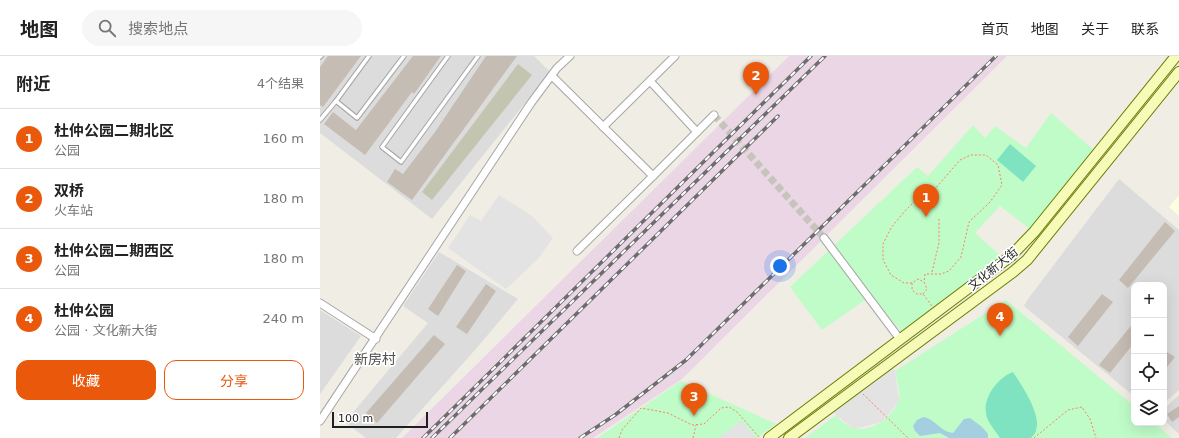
<!DOCTYPE html>
<html lang="zh">
<head>
<meta charset="utf-8">
<style>
	body { margin:0; font-family:"DejaVu Sans","Noto Sans SC",sans-serif; background:#f6f6f6; color:#222 }
	.controls { position:absolute; right:12px; bottom:12px; display:grid; overflow:hidden; border-radius:8px; box-shadow:0 4px 16px #0002 }
	.controls button { width:36px; height:36px; display:grid; place-items:center; padding:0; border:0; border-bottom:1px solid #e0e0e0; background:#fff; color:#222; font:20px sans-serif }
	.scale { position:absolute; left:12px; bottom:10px; width:96px; box-sizing:border-box; padding-left:4px; border:2px solid #1f1f1f; border-top:0; font-size:11px; line-height:14px; white-space:nowrap; color:#1f1f1f; -webkit-text-stroke:3px #fff; paint-order:stroke }
	.you { position:absolute; left:460px; top:210px; width:14px; height:14px; margin:-10px; border:3px solid #fff; border-radius:50%; background:#1a73e8; box-shadow:0 0 0 6px #1a73e833 }
	.badge { display:grid; place-items:center; width:26px; height:26px; border-radius:50%; background:#ea580c; color:#fff; font-size:13px; font-weight:700 }
	.pin { position:absolute; translate:-50% -33px; filter:drop-shadow(0 1px 2px #0008) }
	.pin::after { content:''; position:absolute; top:21px; width:14px; height:12px; background:inherit; clip-path:polygon(0 0,100% 0,50% 100%) }
	.list { margin:0; padding:0; list-style:none }
	h2 { display:flex; justify-content:space-between; align-items:center; height:52px; margin:0; padding:0 16px; font-size:17px }
	h2 small { font-size:13px; font-weight:400; color:#767676 }
	.list li { display:grid; grid-template-columns:26px 1fr auto; gap:12px; align-items:center; box-sizing:border-box; height:60px; padding:0 16px; border-top:1px solid #e0e0e0 }
	.list b { display:block; font-size:15px; white-space:nowrap }
	.list p { margin:0; font-size:13px; white-space:nowrap; color:#767676 }
	.list em { font-size:13px; font-style:normal; color:#767676 }
	.actions { display:flex; gap:8px; padding:12px 16px }
	.actions a { flex:1; padding:9px 0; border:1px solid #ea580c; border-radius:12px; text-align:center; font-size:14px; color:#ea580c }
	.actions .main { background:#ea580c; color:#fff }
	.icon { flex:none; width:22px; height:22px; fill:none; stroke:currentColor; stroke-width:2; stroke-linecap:round; stroke-linejoin:round }
	.map { position:relative; flex:none; width:859px; height:382px; overflow:hidden }
	header { display:flex; align-items:center; gap:24px; box-sizing:border-box; height:56px; padding:0 20px; background:#fff; border-bottom:1px solid #e0e0e0 }
	header strong { font-size:19px }
	nav { display:flex; gap:22px; margin-inline-start:auto; font-size:14px }
	.search { width:280px; height:36px; background:#f6f6f6; display:flex; align-items:center; gap:10px; box-sizing:border-box; padding:0 14px; border-radius:22px; color:#767676; font-size:15px }
	main { display:flex }
	aside { flex:1; background:#fff }
	.map>svg:first-child { display:block }
	.residential { fill:#dddcdc }
	.industrial { fill:#ead6e5 }
	.education { fill:#feffdf }
	.construction { fill:#c4c5b0 }
	.park { fill:#c0fcc8 }
	.pitch { fill:#7fe3c1 }
	.parking { fill:#e3e3e3 }
	.water { fill:#a3cfe0 }
	.building { fill:#c5bcb4 }
	.lines { fill:none; stroke-linecap:round; stroke-linejoin:round }
	.street-tunnel { stroke:#c6c4bd; stroke-width:7; stroke-dasharray:7 3.5; stroke-linecap:butt }
	.lane-casing { stroke:#a6a6a6; stroke-width:5.5 }
	.street-casing { stroke:#a6a6a6; stroke-width:9 }
	.secondary-casing { stroke:#697c00; stroke-width:12 }
	.path { stroke:#ff7d67; stroke-width:1; stroke-dasharray:2 2; stroke-linecap:butt }
	.lane { stroke:#fff; stroke-width:3.5 }
	.street { stroke:#fff; stroke-width:7 }
	.secondary { stroke:#f6fcb7; stroke-width:10 }
	.rail-casing { stroke:#6d6d6d; stroke-width:3.5 }
	.rail { stroke:#fff; stroke-width:2; stroke-dasharray:6; stroke-linecap:butt }
	.labels { text-anchor:middle; dominant-baseline:central; stroke-width:3.5; stroke-linejoin:round; paint-order:stroke }
	.street-label { font-size:12px; fill:#1f1f1f; stroke:#fff }
	.quarter-label { font-size:14px; fill:#525252; stroke:#fff }
</style>
</head>
<body>
<header>
<strong>地图</strong>
<div class="search"><svg class="icon" aria-label="search" viewBox="0 0 24 24"><circle cx="10" cy="10" r="6"/><path d="M15 15l6 6"/></svg>搜索地点</div>
<nav><a>首页</a><a>地图</a><a>关于</a><a>联系</a></nav>
</header>
<main>
<aside>
<h2>附近<small>4个结果</small></h2>
<ul class="list">
<li><span class="badge">1</span><div><b>杜仲公园二期北区</b><p>公园</p></div><em>160 m</em></li>
<li><span class="badge">2</span><div><b>双桥</b><p>火车站</p></div><em>180 m</em></li>
<li><span class="badge">3</span><div><b>杜仲公园二期西区</b><p>公园</p></div><em>180 m</em></li>
<li><span class="badge">4</span><div><b>杜仲公园</b><p>公园 · 文化新大街</p></div><em>240 m</em></li>
</ul>
<div class="actions"><a class="main">收藏</a><a>分享</a></div>
</aside>
<div class="map">
<svg width="859" height="382" viewBox="0 0 859 382">
	<rect width="100%" height="100%" fill="#f0ede5"/>
	<g class="residential">
		<path d="M 0,0 L 214,0 L 230,16 L 112,163 L 0,77 Z"/>
		<path d="M 799,123 L 859,174 L 859,334 L 844,347 L 844,229 L 814,229 L 814,340 L 704,250 L 708,243 Z"/>
		<path d="M 119,196 L 198,243 L 155,294 L 76,382 L 46,382 L 25,366 L 108,267 L 83,250 Z"/>
		<path d="M 0,254 L 41,280 L 0,338 Z"/>
		<path d="M 859,339 L 859,378 L 844,364 L 844,353 Z"/>
	</g>
	<path class="industrial" d="M 469,0 L 687,0 L 362,323 L 273,382 L 82,382 Z"/>
	<path class="education" d="M 859,139 L 859,160 L 849,151 Z"/>
	<path class="construction" d="M 198,8 L 212,19 L 112,144 L 102,136 Z"/>
	<g class="park">
		<path d="M 731,57 L 773,93 L 710,173 L 680,150 L 655,177 L 683,202 L 581,275 L 551,240 L 502,274 L 470,231 L 597,111 L 608,120 L 653,69 L 665,82 L 675,70 L 706,92 Z"/>
		<path d="M 686,244 L 814,350 L 814,367 L 834,367 L 852,382 L 485,382 L 516,359 C 532,379 553,376 569,359 C 573,355 578,348 579,343 C 580,334 577,324 575,315 Z"/>
		<path d="M 361,325 L 456,368 L 437,382 L 277,382 Z"/>
	</g>
	<g class="pitch">
		<path d="M 690,88 L 716,110 L 703,126 L 677,104 Z"/>
		<path d="M 693,316 C 701,328 722,359 716,374 C 716,377 713,380 711,382 L 680,382 C 676,376 671,370 668,364 C 659,345 677,322 693,316 Z"/>
	</g>
	<g class="parking">
		<path d="M 179,139 L 212,160 L 233,182 L 218,203 L 186,233 L 128,192 L 150,159 L 161,165 Z"/>
		<path d="M 572,311 L 575,315 L 579,345 L 562,366 L 534,373 L 516,359 L 513,354 Z"/>
		<path d="M 421,365 L 435,380 L 433,382 L 398,382 Z"/>
	</g>
	<path class="water" d="M 603,361 C 616,363 619,375 633,377 L 644,363 L 650,362 L 662,371 L 668,378 L 668,382 L 629,382 L 620,377 L 600,380 L 595,375 L 593,370 L 597,364 Z"/>
	<g class="building">
		<path d="M 8,0 L 41,0 L 3,51 L 0,49 L 0,11 Z"/>
		<path d="M 93,0 L 121,0 L 94,38 L 92,36 L 45,99 L 4,68 L 13,56 L 36,74 Z"/>
		<path d="M 166,0 L 197,0 L 92,144 L 67,126 L 75,113 L 83,118 L 115,76 Z"/>
		<path d="M 845,166 L 855,175 L 808,232 L 799,224 Z"/>
		<path d="M 137,209 L 146,215 L 118,260 L 108,253 Z"/>
		<path d="M 166,228 L 176,235 L 147,278 L 136,271 Z"/>
		<path d="M 782,238 L 793,246 L 758,290 L 748,281 Z"/>
		<path d="M 814,266 L 814,287 L 790,317 L 779,309 Z"/>
		<path d="M 114,279 L 125,288 L 57,367 L 46,357 Z"/>
		<path d="M 844,294 L 855,301 L 844,315 Z"/>
		<path d="M 859,350 L 859,361 L 852,366 L 847,358 Z"/>
	</g>
	<g class="lines">
		<path class="street-tunnel" d="M 394,59 L 504,182"/>
		<g class="lane-casing">
			<g id="lane">
				<path d="M 49,0 L 16,45 L 37,62 L 84,0"/>
				<path d="M 128,0 L 62,91 L 81,106 L 158,0"/>
				<path d="M 0,1 L 1,0"/>
				<path d="M 0,64 L 16,45"/>
			</g>
		</g>
		<g class="street-casing">
			<g id="street">
				<path d="M 232,20 L 333,120 L 257,195"/>
				<path d="M 330,25 L 377,76"/>
				<path d="M 283,71 L 355,0"/>
				<path d="M 333,120 L 394,59"/>
				<path d="M 504,182 L 579,282"/>
				<path d="M 0,247 L 56,283"/>
				<path d="M 0,365 L 211,47 L 237,12 L 250,0"/>
			</g>
		</g>
		<g class="secondary-casing">
			<g id="secondary">
				<path d="M 449,382 L 691,200 L 714,176 L 856,0"/>
				<path d="M 469,382 L 693,216 L 707,204 L 859,16"/>
			</g>
		</g>
		<g class="path">
			<path d="M 612,216 L 619,187 L 619,163"/>
			<path d="M 592,227 L 584,227 L 571,219 L 563,204 L 563,188 L 571,172 L 584,156 L 598,142 L 615,133 L 640,104 L 651,99 L 666,99 L 678,109 L 682,129 L 670,146 L 649,166 L 641,201 L 629,215 L 621,218 L 605,218 L 604,226"/>
			<path d="M 603,238 L 607,233 L 604,226 L 598,223 L 592,227 L 592,234 L 597,238 L 603,238 L 612,250"/>
			<path d="M 543,338 L 588,382"/>
			<path d="M 299,382 L 302,374 L 321,352 L 348,357 L 372,369 L 384,368 L 401,352 L 409,351 L 417,356 L 440,382"/>
			<path d="M 373,382 L 376,369"/>
			<path d="M 714,382 L 748,354 L 762,351 L 770,363 L 776,382"/>
		</g>
		<use href="#lane" class="lane"/>
		<use href="#street" class="street"/>
		<use href="#secondary" class="secondary"/>
		<g class="rail-casing">
			<g id="rail">
				<path d="M 103,382 L 491,0"/>
				<path d="M 112,382 L 505,0"/>
				<path d="M 130,382 L 458,60"/>
				<path d="M 260,382 L 295,359 L 366,304 L 676,0"/>
			</g>
		</g>
		<use href="#rail" class="rail"/>
	</g>
	<g class="labels">
		<g class="street-label">
			<text transform="translate(673 213) rotate(-39)">文化新大街</text>
		</g>
		<g class="quarter-label">
			<text x="55" y="303">新房村</text>
		</g>
	</g>
</svg>
<div class="controls">
<button>+</button>
<button>−</button>
<button><svg class="icon" aria-label="locate" viewBox="0 0 24 24"><circle cx="12" cy="12" r="6"/><path d="M12 2v4M12 18v4M2 12h4M18 12h4"/></svg></button>
<button><svg class="icon" aria-label="layers" viewBox="0 0 24 24"><path d="M12 4l9 5-9 5-9-5zM3 14l9 5 9-5"/></svg></button>
</div>
<div class="scale">100 m</div>
<div class="you"></div>
<div class="pin badge" style="left:606px;top:161px">1</div>
<div class="pin badge" style="left:436px;top:39px">2</div>
<div class="pin badge" style="left:374px;top:360px">3</div>
<div class="pin badge" style="left:680px;top:280px">4</div>
</div>
</main>
</body>
</html>
